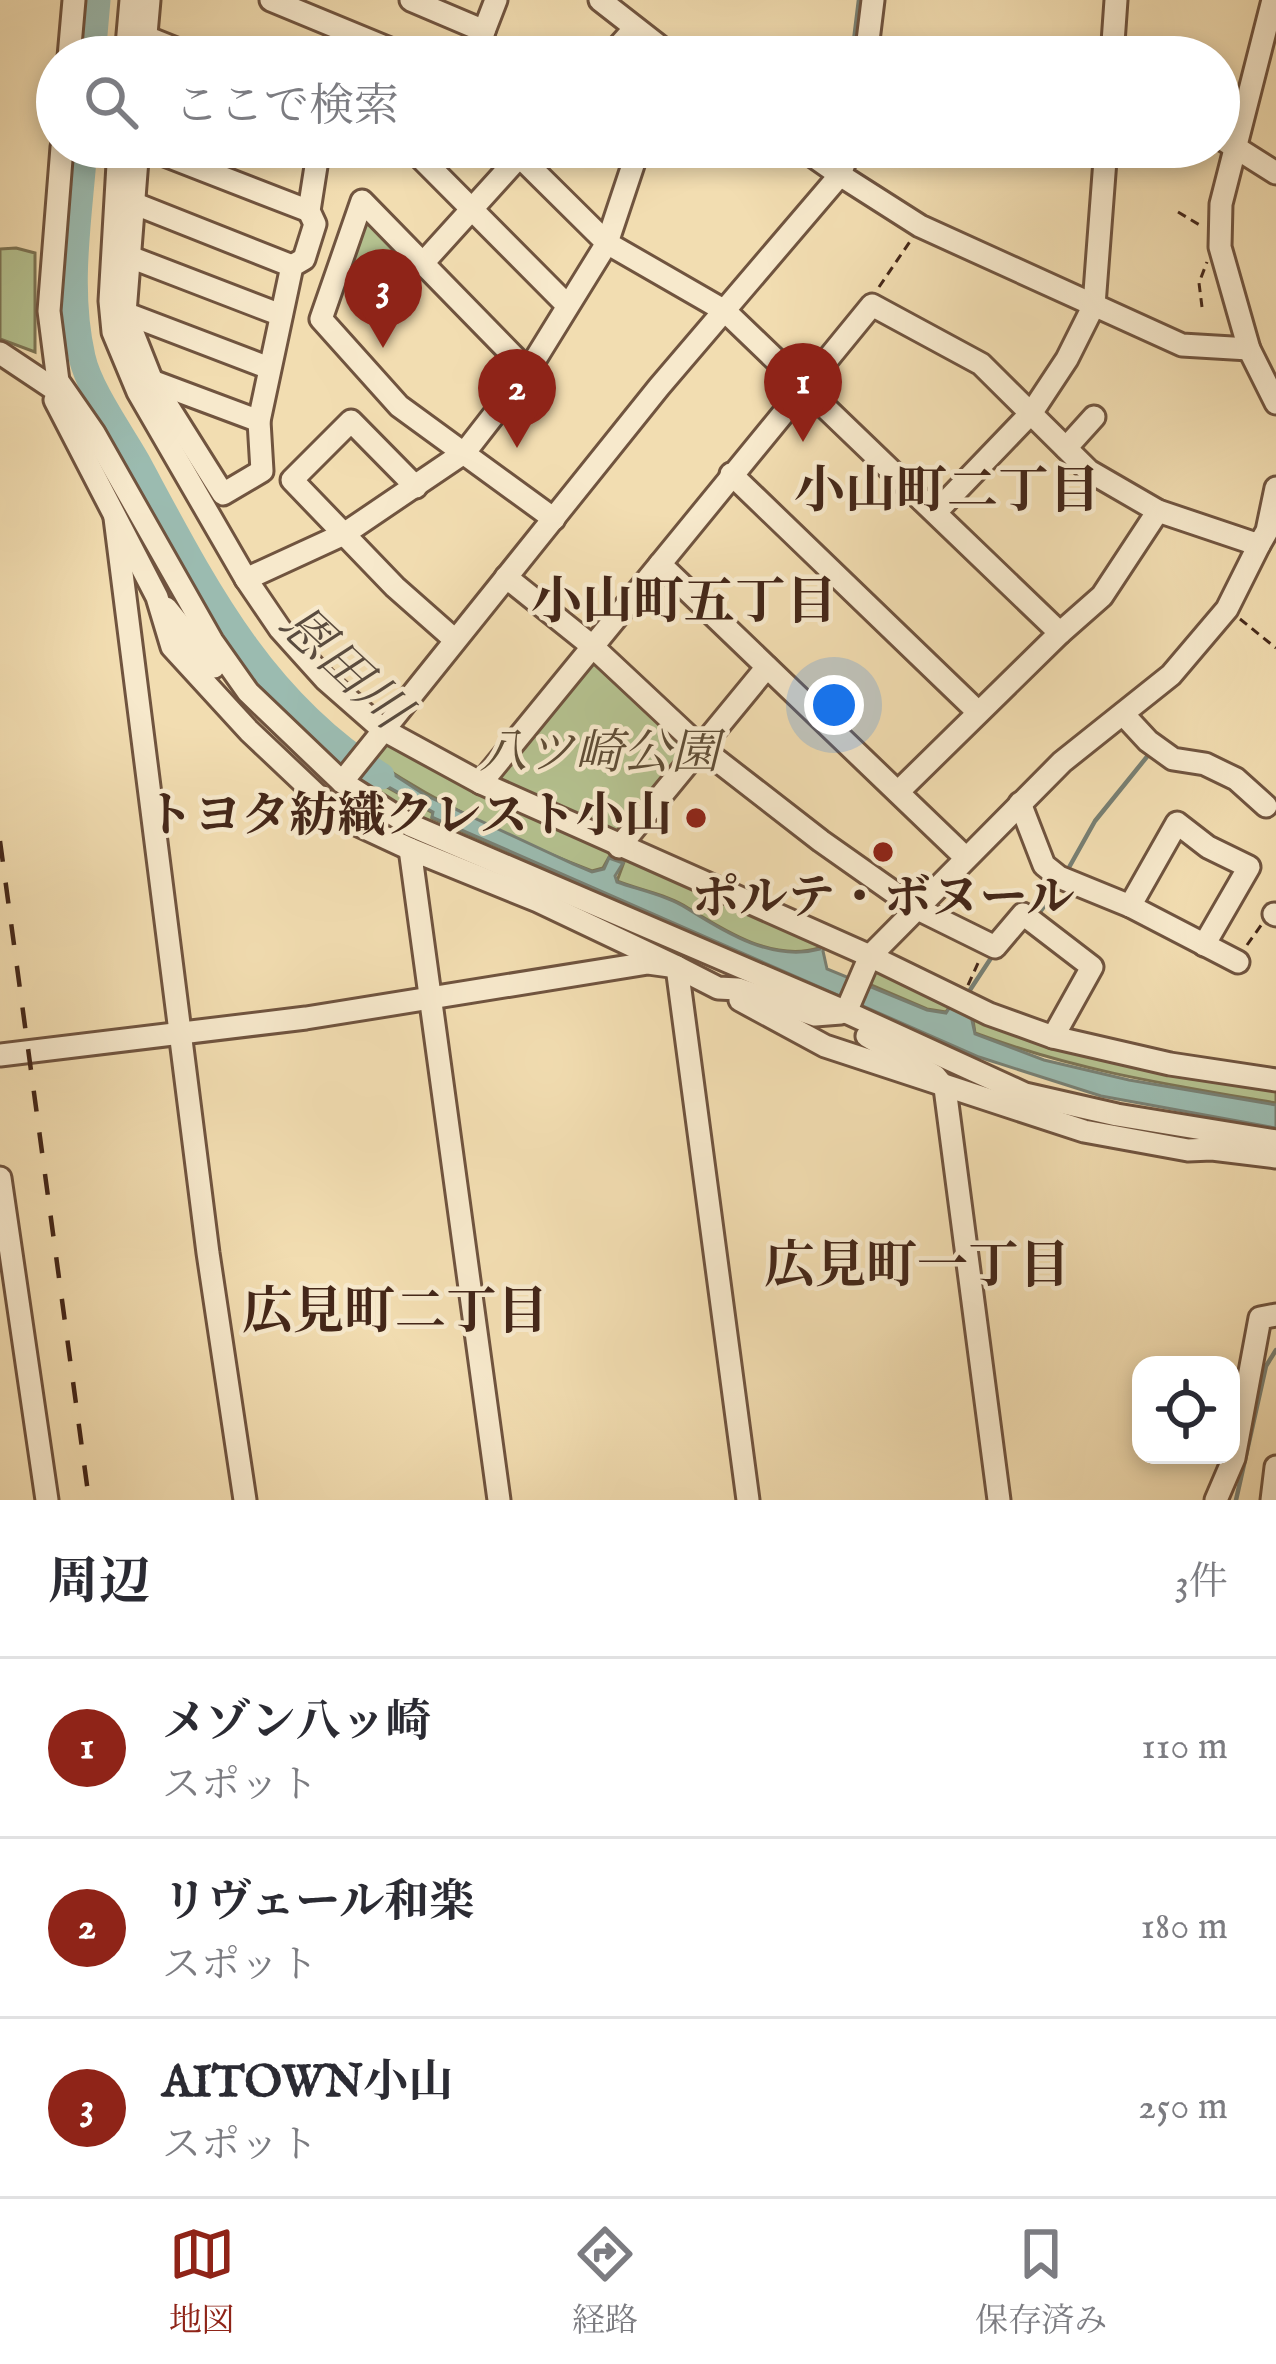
<!DOCTYPE html>
<html lang="ja">
<head>
<meta charset="utf-8">
<style>
	body { margin:0; font-family:"IM FELL English","Noto Serif JP",serif; background:#f2f2f3; color:#2b2b33 }
	.controls { position:absolute; right:36px; bottom:36px; display:grid; overflow:hidden; border-radius:24px; box-shadow:0 6px 18px #0003 }
	.controls button { width:108px; height:108px; display:grid; place-items:center; padding:0; border:0; border-bottom:3px solid #e1e1e2; background:#fff; color:#2b2b33; font:60px sans-serif }
	.you { position:absolute; left:834px; top:705px; width:42px; height:42px; margin:-30px; border:9px solid #fff; border-radius:50%; background:#1a73e8; box-shadow:0 0 0 18px #1a73e833 }
	.badge { display:grid; place-items:center; width:78px; height:78px; border-radius:50%; background:#8f2418; color:#fff; font-size:39px; font-weight:700 }
	.pin { position:absolute; translate:-50% -99px; filter:drop-shadow(0 3px 6px #0008) }
	.pin::after { content:''; position:absolute; top:63px; width:42px; height:36px; background:inherit; clip-path:polygon(0 0,100% 0,50% 100%) }
	.list { margin:0; padding:0; list-style:none }
	h2 { display:flex; justify-content:space-between; align-items:center; height:156px; margin:0; padding:0 48px; font-size:51px }
	h2 small { font-size:39px; font-weight:400; color:#7c7c81 }
	.list li { display:grid; grid-template-columns:78px 1fr auto; gap:36px; align-items:center; box-sizing:border-box; height:180px; padding:0 48px; border-top:3px solid #e1e1e2 }
	.list b { display:block; font-size:45px; white-space:nowrap }
	.list p { margin:0; font-size:39px; white-space:nowrap; color:#7c7c81 }
	.list em { font-size:39px; font-style:normal; color:#7c7c81 }
	.icon { flex:none; width:66px; height:66px; fill:none; stroke:currentColor; stroke-width:2; stroke-linecap:round; stroke-linejoin:round }
	.map { position:relative; flex:none; width:1276px; height:1500px; overflow:hidden }
	.search { position:absolute; background:#fff; box-shadow:0 6px 18px #0003; left:36px; right:36px; top:36px; height:132px; display:flex; align-items:center; gap:30px; box-sizing:border-box; padding:0 42px; border-radius:66px; color:#7c7c81; font-size:45px }
	.sheet { height:696px; background:#fff }
	nav { display:flex; justify-content:space-around; align-items:center; box-sizing:border-box; height:168px; border-top:3px solid #e1e1e2; background:#fff; font-size:33px; color:#7c7c81 }
	nav a { display:grid; justify-items:center; gap:6px }
	nav .on { color:#8f2418 }
	.map>svg:first-child { display:block }
	.green { fill:#b5c290; stroke:#7c7454; stroke-width:3 }
	.water { fill:#9bbbb0; stroke:#788074; stroke-width:3 }
	.lines { fill:none; stroke-linecap:round; stroke-linejoin:round }
	.stream { stroke:#788074; stroke-width:4.5 }
	.river { stroke:#9bbbb0; stroke-width:27 }
	.minor-casing { stroke:#70543f; stroke-width:27 }
	.path { stroke:#442719; stroke-width:3; stroke-dasharray:9 6; stroke-linecap:butt }
	.minor { stroke:#f7e9cc; stroke-width:21 }
	.rail { stroke:#442719; stroke-width:4.5; stroke-dasharray:21 21; stroke-linecap:butt }
	.poi-dot { fill:#8f2418; stroke:#f7e9cc; stroke-width:4.5 }
	.labels { text-anchor:middle; dominant-baseline:central; stroke-width:9; stroke-linejoin:round; paint-order:stroke }
	.park-label { font-size:48px; font-style:italic; fill:#604e37; stroke:#f7e9cc }
	.poi-label { font-size:48px; font-weight:bold; fill:#442719; stroke:#f7e9cc; text-anchor:end }
	.neighbourhood-label { font-size:51px; font-weight:bold; fill:#442719; stroke:#f7e9cc }
	.water-label { font-size:51px; font-style:italic; fill:#5a4c3f; stroke:#f7e9cc }
</style>
</head>
<body>
<div class="map">
<svg width="1276" height="1500" viewBox="0 0 1276 1500">
	<rect width="100%" height="100%" fill="#f2ddb1"/>
	<filter id="stains"><feTurbulence type="fractalNoise" baseFrequency=".00167" numOctaves="4"/><feColorMatrix values="0 0 0 0 .2 0 0 0 0 .09 0 0 0 0 .02 0 0 0 .5 -.17"/></filter>
	<radialGradient id="worn" r=".72"><stop offset=".6" stop-color="#630" stop-opacity="0"/><stop offset="1" stop-color="#630" stop-opacity=".3"/></radialGradient>
	<g class="green">
		<path d="M 364,218 L 417,267 L 374,310 L 342,278 Z"/>
		<path d="M 16,248 L 35,253 L 35,352 L 0,339 L 0,249 Z"/>
		<path d="M 592,658 L 690,749 L 616,837 L 493,781 Z"/>
		<path d="M 383,741 L 822,941 L 819,948 C 773,962 725,931 688,908 C 669,895 639,890 617,881 L 624,862 L 609,857 L 603,868 L 592,871 C 519,843 436,803 370,758 Z"/>
		<path d="M 362,773 L 433,813 L 432,818 L 845,999 L 844,1004 L 429,825 L 359,784 Z"/>
		<path d="M 872,963 L 972,1010 L 1276,1084 L 1276,1103 C 1170,1085 1077,1071 975,1033 L 972,1014 L 950,1006 L 946,1012 L 927,1009 L 864,982 Z"/>
	</g>
	<path class="water" d="M 370,759 L 425,795 L 573,864 L 592,872 L 604,869 L 609,858 L 623,863 L 615,876 L 617,882 C 639,890 669,896 688,909 C 726,933 773,962 820,949 L 823,941 L 826,943 L 823,951 L 827,969 L 927,1010 L 946,1013 L 950,1007 L 971,1016 L 975,1034 L 1044,1060 L 1129,1080 L 1276,1105 L 1276,1128 L 1101,1096 L 979,1057 L 432,817 L 433,812 L 362,772 Z"/>
	<g class="lines">
		<g class="stream">
			<path d="M 852,57 L 859,0"/>
			<path d="M 1067,871 L 1095,821 L 1150,753"/>
			<path d="M 1037,916 L 1059,886"/>
			<path d="M 970,990 L 993,955"/>
			<path d="M 1236,1500 L 1266,1366 L 1276,1350"/>
		</g>
		<g class="river">
			<path d="M 92,57 L 97,0"/>
			<path d="M 84,147 C 79,217 66,287 82,357 C 89,389 120,432 137,462 C 203,584 259,699 381,776"/>
		</g>
		<g class="minor-casing">
			<g id="minor">
				<path d="M 271,0 L 409,57"/>
				<path d="M 411,0 L 484,31"/>
				<path d="M 600,0 L 673,57"/>
				<path d="M 1273,0 L 1221,204 L 1220,247 L 1249,349 L 1276,403"/>
				<path d="M 146,37 L 196,57"/>
				<path d="M 69,57 L 74,0"/>
				<path d="M 126,57 L 131,0"/>
				<path d="M 144,57 L 149,0"/>
				<path d="M 474,57 L 496,0"/>
				<path d="M 609,57 L 635,28"/>
				<path d="M 866,57 L 873,0"/>
				<path d="M 1112,57 L 1116,0"/>
				<path d="M 1219,137 L 1276,173"/>
				<path d="M 62,147 L 49,311 L 58,381 L 94,433 L 212,641 L 248,692 L 342,782 L 410,825 L 846,1012 L 1025,1094 L 1117,1115 L 1276,1141"/>
				<path d="M 119,147 L 110,301 L 113,332 L 138,392 L 246,579 L 280,629 L 325,679 L 382,729 L 481,783 L 870,956 L 989,1014 L 1053,1037 L 1170,1064 L 1276,1080"/>
				<path d="M 138,147 L 125,313 L 152,381 L 223,494 L 262,471 L 259,421 L 292,266 L 304,259 L 315,224 L 309,211 L 319,147"/>
				<path d="M 144,147 L 309,211"/>
				<path d="M 290,147 L 315,156"/>
				<path d="M 410,147 L 567,305"/>
				<path d="M 639,147 L 607,243 L 725,311 L 1060,633 L 898,792"/>
				<path d="M 850,147 L 840,175 L 920,226 L 1182,345 L 1249,349"/>
				<path d="M 133,203 L 292,266"/>
				<path d="M 130,257 L 281,315"/>
				<path d="M 423,263 L 527,148"/>
				<path d="M 125,313 L 269,368"/>
				<path d="M 0,353 L 66,397"/>
				<path d="M 528,371 L 362,201 L 321,319 L 399,406 L 554,519"/>
				<path d="M 152,381 L 259,421"/>
				<path d="M 55,400 L 157,597 L 172,647 L 249,731 L 339,816 L 410,849"/>
				<path d="M 1066,448 L 1094,417"/>
				<path d="M 731,474 L 978,712"/>
				<path d="M 416,487 L 351,421 L 292,480 L 395,587 L 455,640"/>
				<path d="M 936,512 L 1032,412 L 1067,359 L 1094,305 L 1106,147"/>
				<path d="M 115,518 L 208,1253 L 245,1500"/>
				<path d="M 660,564 L 966,858"/>
				<path d="M 506,577 L 592,646 L 700,747 L 821,841 L 916,908 L 995,947 L 1023,914 L 1092,967 L 1053,1037"/>
				<path d="M 246,579 L 344,534 L 465,452 L 528,371 L 607,243 L 510,147"/>
				<path d="M 166,608 L 214,667"/>
				<path d="M 1060,633 L 1102,596 L 1158,511"/>
				<path d="M 1123,714 L 1148,741 L 1173,759 L 1205,764 L 1236,779 L 1266,806"/>
				<path d="M 342,782 L 659,387 L 840,175 L 800,147"/>
				<path d="M 481,783 L 872,305 L 981,364 L 1089,471 L 1158,511 L 1259,545 L 1267,531 L 1276,488"/>
				<path d="M 1020,803 L 1044,865 L 1059,877 L 1130,906 L 1238,962"/>
				<path d="M 619,847 L 767,667"/>
				<path d="M 1130,906 L 1177,823 L 1208,847 L 1249,867 L 1204,945"/>
				<path d="M 1274,914 L 1276,915"/>
				<path d="M 740,1000 L 825,1046 L 1084,1131 L 1188,1150 L 1212,1149 L 1276,1157"/>
				<path d="M 846,1012 L 870,956 L 1062,762 L 1171,675 L 1227,609 L 1259,545"/>
				<path d="M 867,1036 L 935,1076 L 945,1088 L 999,1500"/>
				<path d="M 0,1055 L 306,1018 L 648,963 L 677,967 L 718,988 L 738,989 L 815,1015 L 841,1013"/>
				<path d="M 0,1178 L 47,1500"/>
				<path d="M 499,1500 L 410,849 L 538,901 L 677,967 L 748,1500"/>
				<path d="M 1216,1500 L 1234,1458 L 1260,1318 L 1276,1315"/>
				<path d="M 1272,1500 L 1276,1467"/>
			</g>
		</g>
		<g class="path">
			<path d="M 1178,212 L 1203,227"/>
			<path d="M 879,287 L 911,240"/>
			<path d="M 1202,307 L 1199,283 L 1207,262"/>
			<path d="M 1240,619 L 1276,648"/>
			<path d="M 1247,945 L 1262,924"/>
			<path d="M 968,985 L 979,961"/>
		</g>
		<use href="#minor" class="minor"/>
		<path class="rail" d="M 0,841 L 89,1500"/>
	</g>
	<g class="poi-dot">
		<circle cx="696" cy="818" r="12"/>
		<circle cx="883" cy="852" r="12"/>
	</g>
	<g class="labels">
		<g class="park-label">
			<text x="599" y="755">八ツ崎公園</text>
		</g>
		<g class="poi-label">
			<text x="672" y="818">トヨタ紡織クレスト小山</text>
			<text x="883" y="900" text-anchor="middle">ポルテ・ボヌール</text>
		</g>
		<g class="neighbourhood-label">
			<text x="947" y="493">小山町二丁目</text>
			<text x="684" y="604">小山町五丁目</text>
			<text x="917" y="1268">広見町一丁目</text>
			<text x="395" y="1314">広見町二丁目</text>
		</g>
		<g class="water-label">
			<text transform="translate(342 669) rotate(43)">恩田川</text>
		</g>
	</g>
	<rect width="100%" height="100%" filter="url(#stains)"/>
	<rect width="100%" height="100%" fill="url(#worn)"/>
</svg>
<div class="controls">
<button><svg class="icon" aria-label="locate" viewBox="0 0 24 24"><circle cx="12" cy="12" r="6"/><path d="M12 2v4M12 18v4M2 12h4M18 12h4"/></svg></button>
</div>
<div class="you"></div>
<div class="pin badge" style="left:803px;top:442px">1</div>
<div class="pin badge" style="left:517px;top:448px">2</div>
<div class="pin badge" style="left:383px;top:348px">3</div>
<div class="search"><svg class="icon" aria-label="search" viewBox="0 0 24 24"><circle cx="10" cy="10" r="6"/><path d="M15 15l6 6"/></svg>ここで検索</div>
</div>
<section class="sheet">
<h2>周辺<small>3件</small></h2>
<ul class="list">
<li><span class="badge">1</span><div><b>メゾン八ッ崎</b><p>スポット</p></div><em>110 m</em></li>
<li><span class="badge">2</span><div><b>リヴェール和楽</b><p>スポット</p></div><em>180 m</em></li>
<li><span class="badge">3</span><div><b>AITOWN小山</b><p>スポット</p></div><em>250 m</em></li>
</ul>
</section>
<nav>
<a class="on"><svg class="icon" aria-label="map" viewBox="0 0 24 24"><path d="M3 6l6-2 6 2 6-2v14l-6 2-6-2-6 2zM9 4v14M15 6v14"/></svg>地図</a>
<a><svg class="icon" aria-label="directions" viewBox="0 0 24 24"><path d="M12 3l9 9-9 9-9-9zM9 14v-3h6M13 9l2 2-2 2"/></svg>経路</a>
<a><svg class="icon" aria-label="saved" viewBox="0 0 24 24"><path d="M7 4h10v16l-5-4-5 4z"/></svg>保存済み</a>
</nav>
</body>
</html>
